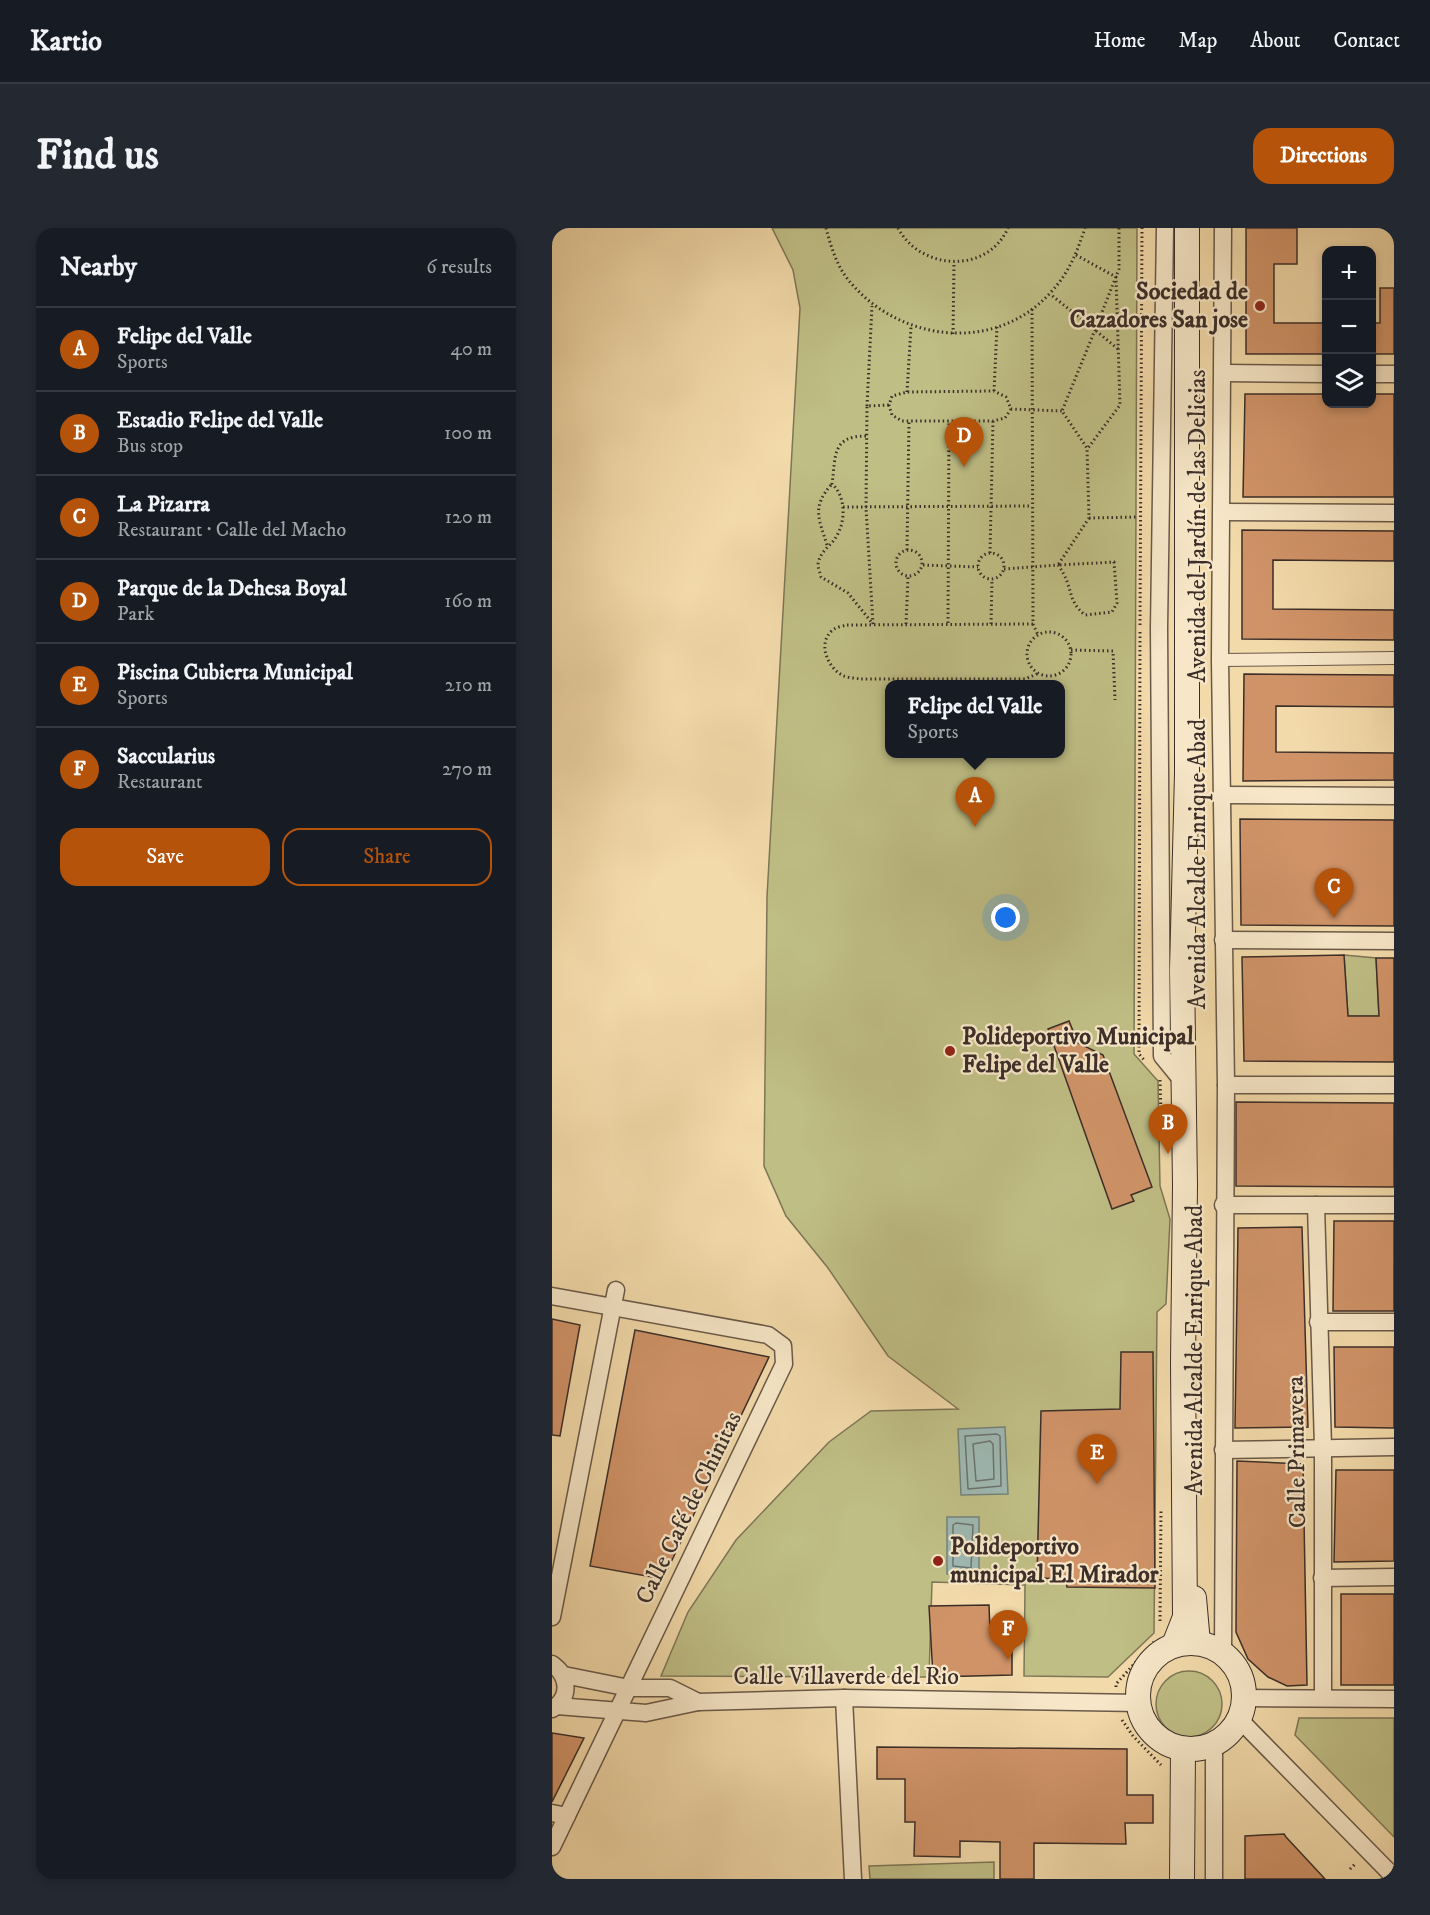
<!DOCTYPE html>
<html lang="en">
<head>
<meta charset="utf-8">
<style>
	body { margin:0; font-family:"IM FELL DW Pica",serif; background:#242831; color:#f1f3f6 }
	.controls { position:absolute; right:18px; top:18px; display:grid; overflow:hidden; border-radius:12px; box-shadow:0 3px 9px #0003 }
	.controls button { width:54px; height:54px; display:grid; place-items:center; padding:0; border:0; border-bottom:2px solid #363941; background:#171b24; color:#f1f3f6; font:30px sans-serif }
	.you { position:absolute; left:454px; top:690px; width:21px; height:21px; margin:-15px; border:4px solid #fff; border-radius:50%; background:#1a73e8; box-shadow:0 0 0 9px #1a73e833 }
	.badge { display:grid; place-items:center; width:39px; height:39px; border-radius:50%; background:#b45309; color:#fff; font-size:20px; font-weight:700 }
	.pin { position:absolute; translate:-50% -50px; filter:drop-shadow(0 2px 3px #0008) }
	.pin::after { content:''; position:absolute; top:32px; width:21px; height:18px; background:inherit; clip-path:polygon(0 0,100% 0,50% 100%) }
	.popup { position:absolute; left:333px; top:452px; width:180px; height:78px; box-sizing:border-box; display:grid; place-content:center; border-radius:12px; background:#171b24; filter:drop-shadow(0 2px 4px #0005); font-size:20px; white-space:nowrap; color:#9ea1a6 }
	.popup b { font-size:22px; color:#f1f3f6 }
	.popup::after { content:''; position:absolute; left:50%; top:100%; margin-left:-12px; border:12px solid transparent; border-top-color:#171b24 }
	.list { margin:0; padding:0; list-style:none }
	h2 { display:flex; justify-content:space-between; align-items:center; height:78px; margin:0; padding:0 24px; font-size:26px }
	h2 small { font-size:20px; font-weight:400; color:#9ea1a6 }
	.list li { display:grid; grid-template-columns:39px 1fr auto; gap:18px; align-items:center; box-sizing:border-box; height:84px; padding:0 24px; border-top:2px solid #363941 }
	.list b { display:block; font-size:22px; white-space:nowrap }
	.list p { margin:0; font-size:20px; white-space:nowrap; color:#9ea1a6 }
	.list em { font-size:20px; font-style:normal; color:#9ea1a6 }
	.actions { display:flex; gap:12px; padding:18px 24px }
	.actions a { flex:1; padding:14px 0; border:2px solid #b45309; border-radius:18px; text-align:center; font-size:21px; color:#b45309 }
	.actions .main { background:#b45309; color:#fff }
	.icon { flex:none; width:33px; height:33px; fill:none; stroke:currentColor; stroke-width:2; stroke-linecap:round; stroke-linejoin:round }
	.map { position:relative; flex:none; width:842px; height:1651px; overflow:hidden; border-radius:18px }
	header { display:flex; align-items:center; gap:36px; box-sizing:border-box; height:84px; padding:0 30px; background:#171b24; border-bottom:2px solid #363941 }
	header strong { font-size:28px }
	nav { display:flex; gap:33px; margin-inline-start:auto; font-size:21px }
	.intro { display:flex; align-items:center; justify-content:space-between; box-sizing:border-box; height:144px; padding:0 36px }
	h1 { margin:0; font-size:42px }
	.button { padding:15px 27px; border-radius:18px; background:#b45309; color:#fff; font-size:21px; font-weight:700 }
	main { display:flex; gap:36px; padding:0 36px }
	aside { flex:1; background:#171b24; border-radius:18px; box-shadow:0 3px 9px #0003 }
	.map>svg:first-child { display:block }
	.green { fill:#bfbe85; stroke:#7d7657; stroke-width:1.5; fill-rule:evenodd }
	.water { fill:#9eb8b2; stroke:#76817b; stroke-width:1.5 }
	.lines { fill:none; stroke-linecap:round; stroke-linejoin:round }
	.shore { stroke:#6c736e; stroke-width:1.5 }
	.building { fill:#d09368; stroke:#3b2e29; stroke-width:1.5 }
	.pedestrian-casing { stroke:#695949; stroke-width:14 }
	.minor-casing { stroke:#695949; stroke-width:19 }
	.secondary-casing { stroke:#3b2e29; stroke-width:26 }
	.path { stroke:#3b2e29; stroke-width:3; stroke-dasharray:1.5 3; stroke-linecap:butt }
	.pedestrian { stroke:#f7e7c8; stroke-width:12 }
	.minor { stroke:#f7e7c8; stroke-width:16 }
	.secondary { stroke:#f7e7c8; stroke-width:24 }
	.poi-dot { fill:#8f2418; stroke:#f7e7c8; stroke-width:2 }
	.labels { text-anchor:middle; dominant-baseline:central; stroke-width:4.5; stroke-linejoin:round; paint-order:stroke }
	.poi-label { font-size:24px; font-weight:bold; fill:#3b2e29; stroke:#f7e7c8; text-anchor:start }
	.street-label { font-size:24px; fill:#3b2e29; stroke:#f7e7c8 }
</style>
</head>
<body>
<header>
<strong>Kartio</strong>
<nav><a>Home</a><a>Map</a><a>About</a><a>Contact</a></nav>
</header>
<div class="intro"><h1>Find us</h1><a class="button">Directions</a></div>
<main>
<aside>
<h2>Nearby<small>6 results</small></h2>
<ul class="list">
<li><span class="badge">A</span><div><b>Felipe del Valle</b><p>Sports</p></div><em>40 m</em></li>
<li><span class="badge">B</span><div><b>Estadio Felipe del Valle</b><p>Bus stop</p></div><em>100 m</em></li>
<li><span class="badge">C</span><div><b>La Pizarra</b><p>Restaurant · Calle del Macho</p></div><em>120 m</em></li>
<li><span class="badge">D</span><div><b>Parque de la Dehesa Boyal</b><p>Park</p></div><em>160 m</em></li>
<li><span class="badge">E</span><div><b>Piscina Cubierta Municipal</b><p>Sports</p></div><em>210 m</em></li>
<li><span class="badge">F</span><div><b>Saccularius</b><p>Restaurant</p></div><em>270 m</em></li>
</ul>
<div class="actions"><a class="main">Save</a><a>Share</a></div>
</aside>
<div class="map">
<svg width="842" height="1651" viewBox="0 0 842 1651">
	<rect width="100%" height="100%" fill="#f3daaa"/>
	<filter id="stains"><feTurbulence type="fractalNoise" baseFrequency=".00333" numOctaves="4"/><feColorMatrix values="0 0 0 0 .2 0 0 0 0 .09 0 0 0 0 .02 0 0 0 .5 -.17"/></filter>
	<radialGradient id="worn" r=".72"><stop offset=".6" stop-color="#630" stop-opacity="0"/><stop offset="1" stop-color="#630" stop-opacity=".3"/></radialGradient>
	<g class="green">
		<path d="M 220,0 L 585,0 L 582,826 L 606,853 L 608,958 L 618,991 L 614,1076 L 605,1084 L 602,1405 L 556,1449 L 472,1448 L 473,1357 L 380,1354 L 377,1449 L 109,1448 L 136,1384 L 184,1312 L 277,1214 L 319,1183 L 406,1181 L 336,1128 L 276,1040 L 234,988 L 212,938 L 215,669 L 248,80 L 241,42 ZM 338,456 L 508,456 L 508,526 L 338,526 Z"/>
		<path d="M 792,727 L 824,730 L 827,788 L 796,788 Z"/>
		<circle cx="637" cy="1476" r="33"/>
		<path d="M 747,1490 L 842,1490 L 842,1609 L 743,1507 Z"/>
		<path d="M 442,1634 L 442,1651 L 318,1651 L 317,1638 Z"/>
	</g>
	<g class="water">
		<path d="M 453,1199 L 456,1266 L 409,1267 L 406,1201 Z"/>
		<rect x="395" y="1289" width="32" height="57"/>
	</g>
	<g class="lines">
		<g class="shore">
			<path d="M 445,1206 L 448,1208 L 449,1258 L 416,1261 L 413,1208 Z"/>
			<path d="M 438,1213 L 441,1216 L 442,1251 L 424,1253 L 421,1216 Z"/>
			<path d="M 404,1295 L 421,1297 L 419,1340 L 401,1338 L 401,1297 Z"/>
		</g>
	</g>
	<g class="building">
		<path d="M 694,0 L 745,0 L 745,36 L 722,36 L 722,95 L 774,95 L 774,126 L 694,126 Z"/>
		<path d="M 828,60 L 842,60 L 842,126 L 819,126 L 819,95 L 828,95 Z"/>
		<path d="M 693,166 L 774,166 L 774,176 L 819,176 L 819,166 L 842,166 L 842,269 L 691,269 Z"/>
		<path d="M 690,302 L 842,303 L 842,333 L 721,332 L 721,381 L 842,382 L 842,412 L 690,411 Z"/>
		<path d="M 692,446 L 842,447 L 842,479 L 724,478 L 724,524 L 842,525 L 842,552 L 691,553 Z"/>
		<path d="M 688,591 L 842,592 L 842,698 L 689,697 Z"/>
		<path d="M 792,727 L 796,788 L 827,788 L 824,730 L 842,730 L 842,834 L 692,833 L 690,729 Z"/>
		<path d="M 517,793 L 526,815 L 551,827 L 600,959 L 579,967 L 582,973 L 560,981 L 496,801 Z"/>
		<path d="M 684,874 L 842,875 L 842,959 L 684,958 Z"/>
		<path d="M 782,993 L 842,993 L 842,1083 L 781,1083 Z"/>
		<path d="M 750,999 L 756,1199 L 683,1200 L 686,1000 Z"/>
		<path d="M 0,1091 L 28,1097 L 8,1208 L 0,1207 Z"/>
		<path d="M 83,1102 L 217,1129 L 111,1351 L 38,1338 Z"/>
		<path d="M 782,1119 L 842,1119 L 842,1200 L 783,1199 Z"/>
		<path d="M 569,1124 L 601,1124 L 603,1360 L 515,1359 L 514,1351 L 485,1350 L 489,1183 L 568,1181 Z"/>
		<path d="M 685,1233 L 751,1236 L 755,1457 L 735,1458 L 716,1449 L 696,1431 L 684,1404 Z"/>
		<path d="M 784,1242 L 842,1242 L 842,1333 L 782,1334 Z"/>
		<rect x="789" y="1366" width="53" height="91"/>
		<path d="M 437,1377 L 438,1403 L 460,1404 L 460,1447 L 381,1449 L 377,1378 Z"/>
		<path d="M 0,1505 L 32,1510 L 0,1574 Z"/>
		<path d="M 325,1519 L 575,1521 L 575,1567 L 601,1567 L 601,1595 L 573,1595 L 574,1616 L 482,1615 L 482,1651 L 448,1651 L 448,1614 L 408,1613 L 408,1629 L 362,1628 L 363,1594 L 353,1594 L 353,1551 L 325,1551 Z"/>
		<path d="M 732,1606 L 734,1609 L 773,1651 L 693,1651 L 693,1608 Z"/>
	</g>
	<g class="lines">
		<g class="pedestrian-casing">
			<path id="pedestrian" d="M 668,432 L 842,430"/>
		</g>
		<g class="minor-casing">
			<g id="minor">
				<path d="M 613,0 L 607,400 L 610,828 L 632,855"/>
				<path d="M 671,145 L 774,146"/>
				<path d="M 820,146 L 842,146"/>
				<path d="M 671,284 L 842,285"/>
				<path d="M 670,567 L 842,568"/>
				<path d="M 671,712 L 842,713"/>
				<path d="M 674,857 L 842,857"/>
				<path d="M 671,977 L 842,977"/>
				<path d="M 764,977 L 771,1219 L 771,1470"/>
				<path d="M 0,1068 L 216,1107 L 231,1118 L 232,1136 L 0,1619"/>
				<path d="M 766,1094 L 842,1094"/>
				<path d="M 671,1222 L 842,1219"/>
				<path d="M 770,1350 L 842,1349"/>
				<path d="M 0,1389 L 64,1062"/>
				<path d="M 671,1425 L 674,857 L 668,432 L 671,0"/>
				<path d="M 0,1436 C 17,1448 19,1470 0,1481"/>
				<path d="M 12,1447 L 77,1460 L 118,1460 L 146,1474"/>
				<path d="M 292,1470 L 301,1651"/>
				<path d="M 692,1470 L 842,1471"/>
				<path d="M 5,1478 L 94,1485 L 146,1474 L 292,1470 L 587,1475"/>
				<path d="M 687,1491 L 842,1649"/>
				<path d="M 0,1585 L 15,1588"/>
				<path d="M 662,1651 L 662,1516"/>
			</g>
		</g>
		<g class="secondary-casing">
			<g id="secondary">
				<path d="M 642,1370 L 646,1415"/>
				<circle cx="639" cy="1468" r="53"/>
				<path d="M 622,1417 L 633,1389 L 631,1135 L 633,957 L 630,742 L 635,545 L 635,0"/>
				<path d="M 630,1651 L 631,1521"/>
			</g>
		</g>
		<g class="path">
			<path d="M 274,0 C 279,19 285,39 298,54 C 348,114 444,126 499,64 C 517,45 525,24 533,0"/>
			<path d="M 346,0 C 368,42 435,47 456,0"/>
			<path d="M 524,27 L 564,49 L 568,177 L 536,220"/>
			<path d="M 480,81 L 481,396 L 486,407"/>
			<path d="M 401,106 L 402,35"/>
			<path d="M 566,121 L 543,102 L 567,41 L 567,0"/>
			<path d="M 442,163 L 445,99"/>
			<path d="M 355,164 L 359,99"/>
			<path d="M 315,178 L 320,78"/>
			<path d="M 459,181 L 453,190 L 441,193 L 350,193 L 340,187 L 337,177 L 340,168 L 355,164 L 442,163 L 454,169 L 459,181 L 510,183"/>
			<path d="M 314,208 C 279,208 284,229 280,256 C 294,268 294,294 284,309 C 279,318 268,323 266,336 C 266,340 268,345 269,349 L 296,365 L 321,396"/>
			<path d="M 291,279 L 480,278"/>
			<path d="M 537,290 L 585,289"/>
			<path d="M 275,317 C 267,291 259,279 280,256"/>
			<circle cx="357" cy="335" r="13"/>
			<path d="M 355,322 L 357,193"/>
			<path d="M 438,325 L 441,193"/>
			<circle cx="439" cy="338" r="13"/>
			<path d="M 371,337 L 426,339"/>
			<path d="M 452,341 L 506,337 C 522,358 514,372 533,387 L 560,384 L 565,375 L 562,334 L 506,337 L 537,290 L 535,220 L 510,183 L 543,102 L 498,66"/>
			<path d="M 396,395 L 397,193"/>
			<path d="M 321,396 L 314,280 L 315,178 L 337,177"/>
			<path d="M 354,396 L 356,349"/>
			<path d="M 439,396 L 440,351"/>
			<path d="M 481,396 L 295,397 C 291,398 284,399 281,402 C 265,414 275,439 290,447 C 295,450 303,450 309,451 L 473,451 L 487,445"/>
			<path d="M 588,397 L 590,0"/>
			<path d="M 588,404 L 587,826 L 593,833"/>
			<circle cx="497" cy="426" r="22"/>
			<path d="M 519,422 L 561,423 L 563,472"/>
			<path d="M 608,852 L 609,887"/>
			<path d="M 608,1393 L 609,1282"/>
			<path d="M 564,1459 L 564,1456 L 602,1414"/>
			<path d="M 570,1492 L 581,1508 L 609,1537"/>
			<path d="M 798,1641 L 804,1635"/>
		</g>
		<use href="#pedestrian" class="pedestrian"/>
		<use href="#minor" class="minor"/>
		<use href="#secondary" class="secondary"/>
	</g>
	<g class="poi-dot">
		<circle cx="708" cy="78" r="6"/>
		<circle cx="398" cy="823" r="6"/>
		<circle cx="386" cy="1333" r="6"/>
	</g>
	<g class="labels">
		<g class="poi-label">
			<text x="696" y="64" text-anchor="end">Sociedad de<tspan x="696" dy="28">Cazadores San jose</tspan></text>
			<text x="410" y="809">Polideportivo Municipal<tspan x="410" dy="28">Felipe del Valle</tspan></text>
			<text x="398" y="1319">Polideportivo<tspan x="398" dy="28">municipal El Mirador</tspan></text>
		</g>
		<g class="street-label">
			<text transform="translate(646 298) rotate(-90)">Avenida del Jardín de las Delicias</text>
			<text transform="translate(646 636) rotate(-90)">Avenida Alcalde Enrique Abad</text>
			<text transform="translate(643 1122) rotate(-90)">Avenida Alcalde Enrique Abad</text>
			<text transform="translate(745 1224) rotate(-91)">Calle Primavera</text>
			<text transform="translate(137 1280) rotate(-64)">Calle Café de Chinitas</text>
			<text x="294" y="1449">Calle Villaverde del Rio</text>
		</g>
	</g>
	<rect width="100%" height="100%" filter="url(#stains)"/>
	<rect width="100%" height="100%" fill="url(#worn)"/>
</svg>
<div class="controls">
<button>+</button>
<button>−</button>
<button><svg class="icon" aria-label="layers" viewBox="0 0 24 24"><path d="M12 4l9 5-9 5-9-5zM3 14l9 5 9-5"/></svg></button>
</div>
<div class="you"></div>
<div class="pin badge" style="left:423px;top:599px">A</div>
<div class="popup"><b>Felipe del Valle</b>Sports</div>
<div class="pin badge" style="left:616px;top:926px">B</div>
<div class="pin badge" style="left:782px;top:690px">C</div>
<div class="pin badge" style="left:412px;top:239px">D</div>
<div class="pin badge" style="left:545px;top:1256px">E</div>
<div class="pin badge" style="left:456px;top:1432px">F</div>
</div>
</main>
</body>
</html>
